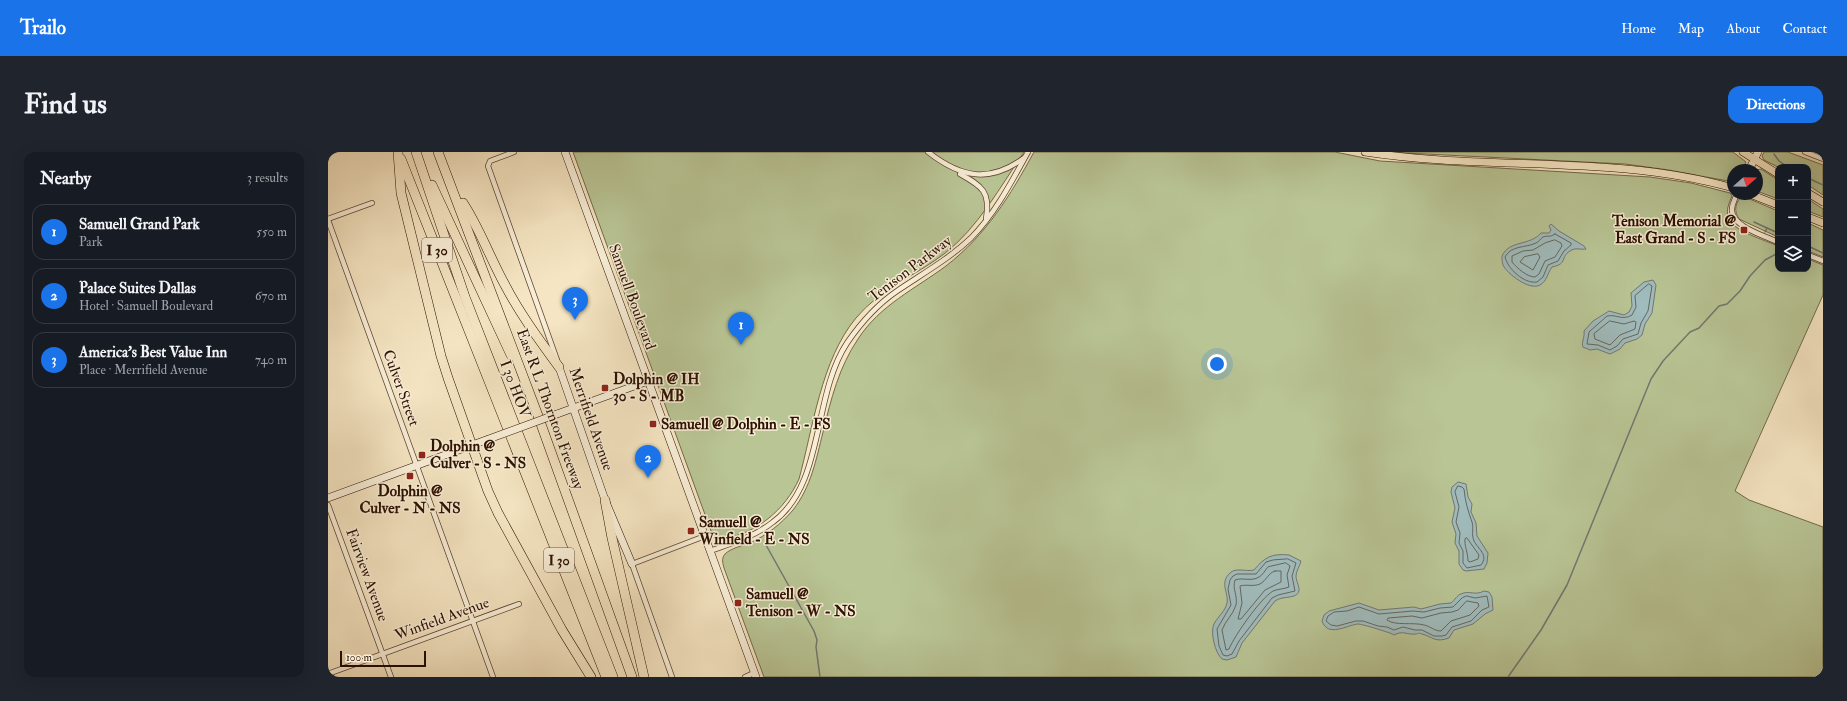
<!DOCTYPE html>
<html lang="en">
<head>
<meta charset="utf-8">
<style>
	body { margin:0; font-family:"IM FELL Double Pica",serif; background:#20242c; color:#f1f3f6 }
	.controls { position:absolute; right:12px; top:12px; display:grid; overflow:hidden; border-radius:8px; box-shadow:0 4px 16px #0002 }
	.controls button { width:36px; height:36px; display:grid; place-items:center; padding:0; border:0; border-bottom:1px solid #363941; background:#171b24; color:#f1f3f6; font:20px sans-serif }
	.compass { position:absolute; left:1399px; top:12px; width:36px; height:36px; border-radius:50%; background:#171b24; box-shadow:0 4px 16px #0002; rotate:70deg }
	.scale { position:absolute; left:12px; bottom:10px; width:86px; box-sizing:border-box; padding-left:4px; border:2px solid #2d1000; border-top:0; font-size:11px; line-height:14px; white-space:nowrap; color:#2d1000; -webkit-text-stroke:3px #f8eed7; paint-order:stroke }
	.you { position:absolute; left:889px; top:212px; width:14px; height:14px; margin:-10px; border:3px solid #fff; border-radius:50%; background:#1a73e8; box-shadow:0 0 0 6px #1a73e833 }
	.badge { display:grid; place-items:center; width:26px; height:26px; border-radius:50%; background:#1a73e8; color:#fff; font-size:13px; font-weight:700 }
	.pin { position:absolute; translate:-50% -33px; filter:drop-shadow(0 1px 2px #0008) }
	.pin::after { content:''; position:absolute; top:21px; width:14px; height:12px; background:inherit; clip-path:polygon(0 0,100% 0,50% 100%) }
	.list { margin:0; padding:0; list-style:none }
	h2 { display:flex; justify-content:space-between; align-items:center; height:52px; margin:0; padding:0 16px; font-size:17px }
	h2 small { font-size:13px; font-weight:400; color:#9ea1a6 }
	.list li { display:grid; grid-template-columns:26px 1fr auto; gap:12px; align-items:center; box-sizing:border-box; height:56px; margin:0 8px 8px; padding:0 8px; border:1px solid #363941; border-radius:12px }
	.list b { display:block; font-size:15px; white-space:nowrap }
	.list p { margin:0; font-size:13px; white-space:nowrap; color:#9ea1a6 }
	.list em { font-size:13px; font-style:normal; color:#9ea1a6 }
	.icon { flex:none; width:22px; height:22px; fill:none; stroke:currentColor; stroke-width:2; stroke-linecap:round; stroke-linejoin:round }
	.map { position:relative; flex:none; width:1495px; height:525px; overflow:hidden; border-radius:12px }
	header { display:flex; align-items:center; gap:24px; box-sizing:border-box; height:56px; padding:0 20px; background:#1a73e8; color:#fff }
	header strong { font-size:19px }
	nav { display:flex; gap:22px; margin-inline-start:auto; font-size:14px }
	.intro { display:flex; align-items:center; justify-content:space-between; box-sizing:border-box; height:96px; padding:0 24px }
	h1 { margin:0; font-size:28px }
	.button { padding:10px 18px; border-radius:12px; background:#1a73e8; color:#fff; font-size:14px; font-weight:700 }
	main { display:flex; gap:24px; padding:0 24px }
	aside { flex:1; background:#171b24; border-radius:12px; box-shadow:0 4px 16px #0002 }
	.map>svg:first-child { display:block }
	.green { fill:#b9c595; stroke:#736a4a }
	.water { fill:#a0bcbd; stroke:#727771 }
	.lines { fill:none; stroke-linecap:round; stroke-linejoin:round }
	.shore { stroke:#66665e; stroke-width:1 }
	.stream { stroke:#727771; stroke-width:1.5 }
	.street-casing { stroke:#5f4530; stroke-width:6 }
	.secondary-casing { stroke:#2d1000; stroke-width:8 }
	.primary-casing { stroke:#2d1000; stroke-width:8 }
	.highway-casing { stroke:#2d1000; stroke-width:10 }
	.street { stroke:#f8eed7; stroke-width:4.5 }
	.secondary { stroke:#f8eed7; stroke-width:7 }
	.primary { stroke:#f5e5c2; stroke-width:7 }
	.highway { stroke:#f5e5c2; stroke-width:9 }
	.secondary-bridge-casing { stroke:#2d1000; stroke-width:8; stroke-linecap:butt }
	.secondary-bridge { stroke:#f8eed7; stroke-width:7 }
	.poi-dot { fill:#8f2418; stroke:#f8eed7; stroke-width:1.5 }
	.labels { text-anchor:middle; dominant-baseline:central; stroke-width:3; stroke-linejoin:round; paint-order:stroke }
	.shield { fill:#f8eed7; stroke:#6a5340; stroke-width:1 }
	.shield-label { font-size:14px; font-weight:bold; fill:#2d1000 }
	.poi-label { font-size:15px; font-weight:bold; fill:#2d1000; stroke:#f8eed7; text-anchor:start }
	.street-label { font-size:15px; fill:#2d1000; stroke:#f8eed7 }
</style>
</head>
<body>
<header>
<strong>Trailo</strong>
<nav><a>Home</a><a>Map</a><a>About</a><a>Contact</a></nav>
</header>
<div class="intro"><h1>Find us</h1><a class="button">Directions</a></div>
<main>
<aside>
<h2>Nearby<small>3 results</small></h2>
<ul class="list">
<li><span class="badge">1</span><div><b>Samuell Grand Park</b><p>Park</p></div><em>550 m</em></li>
<li><span class="badge">2</span><div><b>Palace Suites Dallas</b><p>Hotel · Samuell Boulevard</p></div><em>670 m</em></li>
<li><span class="badge">3</span><div><b>America's Best Value Inn</b><p>Place · Merrifield Avenue</p></div><em>740 m</em></li>
</ul>
</aside>
<div class="map">
<svg width="1495" height="525" viewBox="0 0 1495 525">
	<rect width="100%" height="100%" fill="#f5e5c2"/>
	<filter id="stains"><feTurbulence type="fractalNoise" baseFrequency=".005" numOctaves="4"/><feColorMatrix values="0 0 0 0 .2 0 0 0 0 .09 0 0 0 0 .02 0 0 0 .5 -.17"/></filter>
	<radialGradient id="worn" r=".72"><stop offset=".6" stop-color="#630" stop-opacity="0"/><stop offset="1" stop-color="#630" stop-opacity=".3"/></radialGradient>
	<g class="green">
		<path d="M 245,0 L 696,0 C 672,35 650,76 616,102 C 587,124 552,137 528,166 C 493,208 485,276 471,327 C 457,358 428,382 394,387 L 385,383 L 383,379 Z"/>
		<path d="M 706,0 L 1007,0 L 1052,9 L 1322,25 L 1363,31 L 1402,41 L 1404,44 C 1401,51 1398,58 1400,65 C 1404,79 1437,88 1450,94 L 1450,117 L 1480,117 L 1480,107 L 1495,113 L 1495,143 L 1407,339 L 1421,348 L 1495,375 L 1495,525 L 436,525 L 396,416 C 395,411 393,407 397,402 C 403,396 414,394 422,391 C 439,383 453,372 465,358 C 483,335 488,308 495,280 C 503,247 511,215 530,187 C 552,153 587,137 618,114 C 658,83 682,44 706,0 Z"/>
		<path d="M 1057,0 L 1405,0 L 1418,10 L 1414,18 L 1405,18 L 1405,30 L 1341,18 L 1297,12 Z"/>
		<path d="M 1436,0 L 1460,0 L 1495,13 L 1495,43 L 1480,33 L 1480,15 L 1450,15 L 1436,8 L 1434,4 Z"/>
		<path d="M 1433,17 L 1450,28 L 1450,47 L 1429,39 L 1428,18 Z"/>
		<path d="M 1417,45 L 1450,59 L 1450,85 L 1411,67 C 1406,59 1407,53 1412,46 Z"/>
		<path d="M 1480,47 L 1495,57 L 1495,65 L 1480,59 Z"/>
		<path d="M 1480,71 L 1495,78 L 1495,105 L 1480,99 Z"/>
	</g>
	<g class="water">
		<path d="M 1223,72 L 1231,79 L 1256,94 L 1258,97 C 1253,98 1247,95 1242,99 C 1232,105 1240,112 1224,115 C 1219,122 1219,129 1212,133 C 1202,139 1179,122 1175,113 C 1174,110 1174,107 1174,104 C 1181,88 1202,94 1213,81 L 1221,81 L 1223,78 L 1221,74 Z"/>
		<path d="M 1325,128 L 1328,133 L 1324,161 L 1317,172 L 1314,183 L 1309,187 L 1297,191 L 1292,197 L 1282,202 L 1269,197 L 1262,198 L 1255,195 C 1253,191 1257,185 1256,179 L 1265,169 L 1281,159 L 1296,163 L 1301,160 L 1304,154 L 1303,141 L 1316,130 Z"/>
		<path d="M 1130,330 L 1138,332 L 1140,345 L 1144,352 L 1143,360 L 1148,371 L 1149,384 L 1160,401 L 1159,411 L 1156,417 L 1138,419 L 1135,418 L 1131,412 L 1131,399 L 1127,391 L 1128,382 L 1124,370 L 1127,356 L 1123,340 L 1124,335 Z"/>
		<path d="M 961,403 L 973,409 C 972,414 968,419 968,424 C 968,431 976,440 966,444 C 959,446 953,445 947,449 L 914,491 L 908,505 L 899,508 L 894,507 C 887,501 882,480 886,472 C 890,464 897,460 899,451 C 901,441 891,431 902,421 C 908,415 918,420 926,418 C 936,406 943,401 961,403 Z"/>
		<path d="M 1156,439 L 1161,440 L 1164,445 L 1165,458 L 1157,462 L 1145,472 L 1126,478 L 1121,486 C 1107,491 1105,485 1094,482 C 1088,480 1093,482 1087,482 C 1079,483 1075,478 1066,483 C 1064,481 1034,472 1030,472 C 1019,473 1000,486 994,469 L 996,463 L 1001,459 L 1031,451 L 1051,458 L 1086,455 L 1093,457 L 1112,452 L 1123,451 C 1127,448 1129,443 1133,442 C 1141,438 1147,444 1156,439 Z"/>
	</g>
	<g class="lines">
		<g class="shore">
			<path d="M 1227,82 L 1243,91 L 1243,93 L 1236,99 L 1230,109 L 1220,113 L 1215,125 L 1209,130 C 1196,132 1180,117 1177,105 C 1183,93 1198,96 1208,91 C 1211,90 1213,86 1215,85 C 1220,83 1221,86 1227,82 Z"/>
			<path d="M 1227,88 L 1233,91 L 1234,94 L 1227,105 L 1217,109 L 1211,122 L 1207,125 C 1199,125 1189,116 1184,110 L 1184,104 L 1195,99 L 1205,98 L 1217,91 Z"/>
			<path d="M 1210,102 L 1212,105 L 1205,118 L 1192,110 L 1196,105 Z"/>
			<path d="M 1321,132 L 1324,134 L 1320,159 L 1313,171 L 1310,182 L 1295,187 L 1289,194 L 1282,198 L 1270,193 L 1259,192 L 1261,180 L 1279,164 C 1289,162 1294,169 1304,163 L 1308,155 L 1307,144 Z"/>
			<path d="M 1282,169 L 1296,172 L 1306,169 L 1308,170 L 1307,177 L 1292,183 L 1282,193 L 1267,187 L 1266,182 Z"/>
			<path d="M 1130,334 L 1134,335 L 1136,337 C 1137,349 1140,359 1144,370 C 1146,376 1143,382 1146,389 C 1150,397 1161,403 1153,413 L 1139,416 L 1135,411 L 1135,399 L 1131,391 L 1132,381 L 1128,370 L 1131,355 L 1127,340 Z"/>
			<path d="M 1139,386 L 1151,403 L 1150,407 L 1142,410 L 1140,409 C 1140,401 1136,393 1137,387 Z"/>
			<path d="M 960,407 L 968,411 L 964,424 L 967,439 L 950,443 L 944,446 L 911,489 L 904,502 L 899,504 L 895,503 L 891,494 L 889,477 L 903,453 L 900,437 L 902,428 L 905,424 L 909,422 L 928,422 L 938,410 L 945,408 Z"/>
			<path d="M 958,411 L 962,414 L 959,423 L 961,435 C 956,437 950,437 945,439 C 932,447 907,483 901,497 L 898,498 L 894,478 C 897,469 905,463 908,453 C 910,444 904,437 907,428 C 915,425 923,430 931,425 C 935,423 937,418 940,415 Z"/>
			<path d="M 947,419 L 953,419 L 953,430 L 937,438 L 913,467 L 910,467 L 914,451 L 912,434 C 918,432 925,435 932,432 C 939,428 940,421 947,419 Z"/>
			<path d="M 1139,444 L 1147,446 L 1159,444 L 1161,455 L 1154,458 L 1143,469 L 1124,475 L 1118,483 L 1114,484 L 1106,484 L 1094,478 L 1087,478 L 1075,475 L 1066,478 L 1059,475 L 1050,474 L 1035,469 L 1028,469 L 1009,474 L 1003,473 L 998,469 L 1000,464 L 1006,460 L 1019,459 L 1031,455 L 1051,462 L 1085,459 L 1096,460 L 1112,456 L 1125,455 L 1134,446 Z"/>
			<path d="M 1139,449 L 1150,451 L 1151,454 L 1142,463 L 1123,469 L 1113,479 C 1106,479 1102,474 1096,473 C 1085,470 1067,474 1059,468 L 1060,466 L 1084,464 L 1094,466 L 1113,461 L 1124,460 L 1130,458 Z"/>
		</g>
		<g class="stream">
			<path d="M 1446,2 L 1451,9 L 1460,15"/>
			<path d="M 1480,26 L 1495,33"/>
			<path d="M 1426,70 L 1450,81"/>
			<path d="M 1437,80 L 1439,76"/>
			<path d="M 1480,94 L 1495,101"/>
			<path d="M 438,393 L 486,479 L 489,488 L 488,495 L 492,525"/>
			<path d="M 1180,525 L 1213,478 L 1239,433 L 1323,227 L 1335,209 L 1362,180 L 1371,176 L 1391,154 L 1399,152 L 1412,139 L 1422,124 L 1437,108 L 1450,101"/>
		</g>
		<g class="street-casing">
			<g id="street">
				<path d="M 186,0 L 162,9 L 160,14 L 229,208"/>
				<path d="M 600,0 C 632,25 661,32 696,6"/>
				<path d="M 1477,0 L 1495,7"/>
				<path d="M 632,22 C 654,34 663,40 658,67"/>
				<path d="M 1409,42 C 1407,47 1404,52 1404,57 C 1402,74 1437,84 1450,90"/>
				<path d="M 0,67 L 44,51"/>
				<path d="M 0,68 L 165,525"/>
				<path d="M 1480,103 L 1495,109"/>
				<path d="M 0,353 L 63,525"/>
				<path d="M 382,399 C 404,391 426,385 445,370 C 497,332 484,244 519,191 C 532,172 550,152 569,139 C 594,122 621,107 643,86 C 667,62 684,29 700,0"/>
				<path d="M 0,522 L 191,452"/>
				<path d="M 344,525 L 304,412 L 377,384"/>
				<path d="M 417,525 L 426,521"/>
			</g>
		</g>
		<g class="secondary-casing">
			<g id="secondary">
				<path d="M 237,0 L 428,525"/>
				<path d="M 1421,18 L 1430,0"/>
				<path d="M 231,215 L 277,348 L 304,412"/>
				<path d="M 229,262 L 320,229"/>
				<path d="M 0,346 L 158,288"/>
			</g>
		</g>
		<g class="primary-casing">
			<g id="primary">
				<path d="M 1037,0 C 1159,19 1285,2 1405,36"/>
				<path d="M 1415,0 L 1450,22"/>
				<path d="M 1480,41 L 1495,50"/>
				<path d="M 1422,42 L 1450,53"/>
				<path d="M 1480,65 L 1495,71"/>
			</g>
		</g>
		<g class="highway-casing">
			<g id="highway">
				<path d="M 70,0 L 73,41 L 113,204 L 120,226 L 160,339 L 170,361 L 234,478 L 263,525"/>
				<path d="M 88,0 L 137,145 L 285,525"/>
				<path d="M 110,0 L 209,261 L 304,525"/>
				<path d="M 73,7 L 278,525"/>
				<path d="M 104,33 L 183,203"/>
				<path d="M 135,51 C 152,77 162,106 177,133 C 192,162 212,189 231,215"/>
				<path d="M 277,348 L 284,386 L 316,525"/>
			</g>
		</g>
		<use href="#street" class="street"/>
		<use href="#secondary" class="secondary"/>
		<use href="#primary" class="primary"/>
		<use href="#highway" class="highway"/>
		<g class="secondary-bridge-casing">
			<path id="secondary-bridge" d="M 158,288 L 229,262"/>
		</g>
		<use href="#secondary-bridge" class="secondary-bridge"/>
	</g>
	<g class="poi-dot">
		<rect x="1412" y="74" width="8" height="8" rx="2"/>
		<rect x="273" y="232" width="8" height="8" rx="2"/>
		<rect x="321" y="268" width="8" height="8" rx="2"/>
		<rect x="90" y="299" width="8" height="8" rx="2"/>
		<rect x="78" y="320" width="8" height="8" rx="2"/>
		<rect x="359" y="375" width="8" height="8" rx="2"/>
		<rect x="406" y="447" width="8" height="8" rx="2"/>
	</g>
	<g class="labels">
		<g class="shield">
			<rect x="94" y="86" width="30" height="24" rx="3"/>
			<rect x="216" y="396" width="30" height="24" rx="3"/>
		</g>
		<g class="shield-label">
			<text x="109" y="98">I 30</text>
			<text x="231" y="408">I 30</text>
		</g>
		<g class="poi-label">
			<text x="1408" y="69" text-anchor="end">Tenison Memorial @<tspan x="1408" dy="17">East Grand - S - FS</tspan></text>
			<text x="285" y="227">Dolphin @ IH<tspan x="285" dy="17">30 - S - MB</tspan></text>
			<text x="333" y="272">Samuell @ Dolphin - E - FS</text>
			<text x="102" y="294">Dolphin @<tspan x="102" dy="17">Culver - S - NS</tspan></text>
			<text x="82" y="339" text-anchor="middle">Dolphin @<tspan x="82" dy="17">Culver - N - NS</tspan></text>
			<text x="371" y="370">Samuell @<tspan x="371" dy="17">Winfield - E - NS</tspan></text>
			<text x="418" y="442">Samuell @<tspan x="418" dy="17">Tenison - W - NS</tspan></text>
		</g>
		<g class="street-label">
			<text transform="translate(582 117) rotate(-37)">Tenison Parkway</text>
			<text transform="translate(304 145) rotate(70)">Samuell Boulevard</text>
			<text transform="translate(73 236) rotate(70)">Culver Street</text>
			<text transform="translate(187 237) rotate(69)">I 30 HOV</text>
			<text transform="translate(222 257) rotate(70)">East R L Thornton Freeway</text>
			<text transform="translate(263 267) rotate(71)">Merrifield Avenue</text>
			<text transform="translate(39 423) rotate(70)">Fairview Avenue</text>
			<text transform="translate(114 467) rotate(-20)">Winfield Avenue</text>
		</g>
	</g>
	<rect width="100%" height="100%" filter="url(#stains)"/>
	<rect width="100%" height="100%" fill="url(#worn)"/>
</svg>
<div class="controls">
<button>+</button>
<button>−</button>
<button><svg class="icon" aria-label="layers" viewBox="0 0 24 24"><path d="M12 4l9 5-9 5-9-5zM3 14l9 5 9-5"/></svg></button>
</div>
<svg class="compass" viewBox="-18 -18 36 36"><path d="M0-13l5 13h-10z" fill="#e53935"/><path d="M0 13l5-13h-10z" fill="#9ea1a6"/></svg>
<div class="scale">100 m</div>
<div class="you"></div>
<div class="pin badge" style="left:413px;top:193px">1</div>
<div class="pin badge" style="left:320px;top:326px">2</div>
<div class="pin badge" style="left:247px;top:168px">3</div>
</div>
</main>
</body>
</html>
